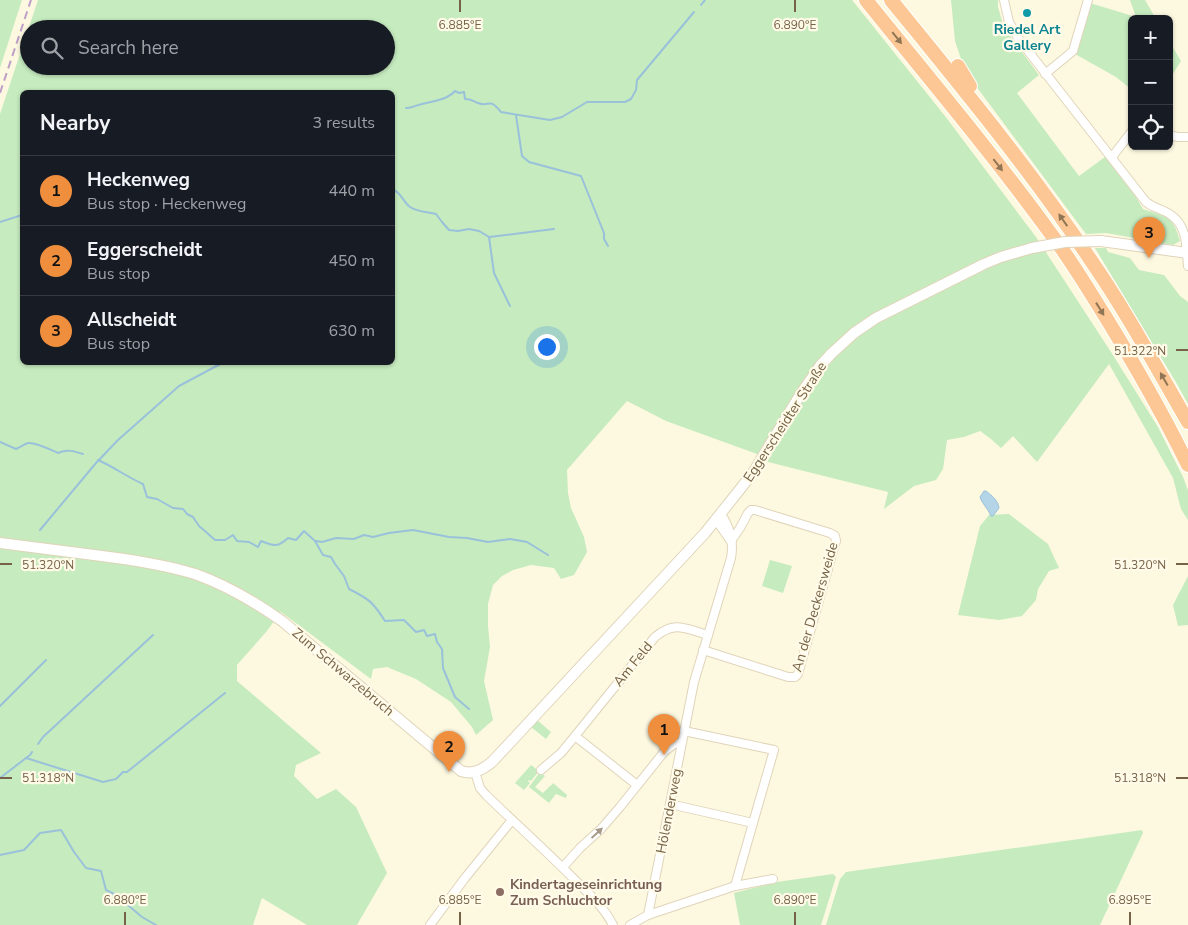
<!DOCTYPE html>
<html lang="en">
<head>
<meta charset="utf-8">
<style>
	body { margin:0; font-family:"Nunito Sans",sans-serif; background:#20242c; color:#f1f3f6 }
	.controls { position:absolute; right:15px; top:15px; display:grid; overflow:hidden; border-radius:8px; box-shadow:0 1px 4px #0004 }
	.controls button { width:45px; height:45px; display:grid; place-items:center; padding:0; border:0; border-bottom:1px solid #363941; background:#171b24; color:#f1f3f6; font:25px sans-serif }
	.you { position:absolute; left:546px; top:346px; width:18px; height:18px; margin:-12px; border:4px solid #fff; border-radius:50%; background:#1a73e8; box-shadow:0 0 0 8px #1a73e833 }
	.badge { display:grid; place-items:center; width:32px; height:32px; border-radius:50%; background:#ef8f3e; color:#111; font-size:16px; font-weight:700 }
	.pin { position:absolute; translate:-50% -41px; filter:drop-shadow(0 1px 2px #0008) }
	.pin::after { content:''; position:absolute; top:26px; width:18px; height:15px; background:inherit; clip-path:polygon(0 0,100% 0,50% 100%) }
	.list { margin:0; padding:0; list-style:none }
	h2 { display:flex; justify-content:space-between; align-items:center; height:65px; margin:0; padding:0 20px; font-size:21px }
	h2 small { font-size:16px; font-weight:400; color:#9ea1a6 }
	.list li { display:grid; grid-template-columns:32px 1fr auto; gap:15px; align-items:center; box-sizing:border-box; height:70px; padding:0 20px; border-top:1px solid #363941 }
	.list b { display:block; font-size:19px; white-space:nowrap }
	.list p { margin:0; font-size:16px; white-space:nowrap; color:#9ea1a6 }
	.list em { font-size:16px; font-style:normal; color:#9ea1a6 }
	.icon { flex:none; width:28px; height:28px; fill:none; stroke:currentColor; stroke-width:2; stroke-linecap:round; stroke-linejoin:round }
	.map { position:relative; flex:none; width:1188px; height:925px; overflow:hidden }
	.search { position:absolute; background:#171b24; box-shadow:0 1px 4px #0004; left:20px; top:20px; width:375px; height:55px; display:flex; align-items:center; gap:12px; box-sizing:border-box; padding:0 18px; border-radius:28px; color:#9ea1a6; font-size:19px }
	.panel { position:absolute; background:#171b24; box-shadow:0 1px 4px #0004; left:20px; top:90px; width:375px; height:275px; border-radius:8px }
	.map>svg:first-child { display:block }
	.green { fill:#c6ebbf; fill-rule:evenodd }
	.water { fill:#b4d4e8; stroke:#9ac1da }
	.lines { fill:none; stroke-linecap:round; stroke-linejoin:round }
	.stream { stroke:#9ac1da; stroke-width:2 }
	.minor-casing { stroke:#e0d4b9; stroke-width:10 }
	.tertiary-casing { stroke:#e0d4b9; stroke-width:12 }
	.motorway-casing { stroke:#fff; stroke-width:16 }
	.minor { stroke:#fff; stroke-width:8 }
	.tertiary { stroke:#fff; stroke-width:10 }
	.motorway { stroke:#fcc794; stroke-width:14 }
	.rail { stroke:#be9fc7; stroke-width:2; stroke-dasharray:8 5; stroke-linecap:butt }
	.tertiary-bridge-casing { stroke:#e0d4b9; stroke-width:12; stroke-linecap:butt }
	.tertiary-bridge { stroke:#fff; stroke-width:10 }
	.oneway { fill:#917656 }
	.oneway2 { fill:#a69987 }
	.ticks { fill:none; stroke:#766246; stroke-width:2 }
	.culture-dot { fill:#0f9aa8; stroke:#fffbe8; stroke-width:2 }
	.education-dot { fill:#8d6e63; stroke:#fffbe8; stroke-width:2 }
	.labels { text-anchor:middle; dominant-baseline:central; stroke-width:4.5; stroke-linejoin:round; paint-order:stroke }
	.culture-label { font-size:14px; font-weight:bold; fill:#0d838f; stroke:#fffbe8 }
	.street-label { font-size:14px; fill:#766246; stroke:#fffbe8 }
	.education-label { font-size:14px; font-weight:bold; fill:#785e54; stroke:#fffbe8; text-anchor:start }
	.ticks-label { font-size:12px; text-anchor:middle; fill:#766246; stroke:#fffbe8; stroke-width:4.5; stroke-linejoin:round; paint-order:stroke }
</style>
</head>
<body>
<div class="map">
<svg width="1188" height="925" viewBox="0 0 1188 925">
	<rect width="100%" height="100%" fill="#fdf9e1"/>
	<g class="green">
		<path d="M 0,0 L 22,0 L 0,68 Z"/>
		<path d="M 38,0 L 852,0 L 945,116 L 1036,237 L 1111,352 L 1158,427 L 1183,477 L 1188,490 L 1188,520 L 1181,509 L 1173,478 L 1109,364 L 1037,462 L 1013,436 L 1001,448 L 991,439 L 980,431 L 964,437 L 947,440 L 943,469 L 936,480 L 914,486 L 884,509 L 888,492 L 768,462 L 757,454 L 666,421 L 627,401 L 567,470 L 568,493 L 571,508 L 584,537 L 587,552 L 574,575 L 561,579 L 554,568 L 531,565 L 513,570 L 502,576 L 493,585 L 488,604 L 488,626 L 490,647 L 484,681 L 493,720 L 476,735 L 472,727 L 451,702 L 416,679 L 387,667 L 373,669 L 371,679 L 281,612 L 266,632 L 237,665 L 237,681 L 321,753 L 296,765 L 294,776 L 317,799 L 336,789 L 356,807 L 387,873 L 357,925 L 307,925 L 262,898 L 253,925 L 0,925 L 0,114 ZM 29,29 L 386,29 L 386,66 L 29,66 ZM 22,92 L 392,92 L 392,362 L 22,362 Z"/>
		<path d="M 951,0 L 998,0 L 998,7 L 1004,28 L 1039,75 L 1017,93 L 1079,176 L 1105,157 L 1136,197 L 1143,209 C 1166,217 1173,215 1180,241 L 1173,245 L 1106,233 L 1086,234 L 973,82 L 963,65 L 955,41 Z"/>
		<path d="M 1130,0 L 1145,0 L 1156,19 L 1132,19 L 1132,90 L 1116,77 L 1075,54 L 1090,3 L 1136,17 Z"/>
		<path d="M 1169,41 L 1181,61 L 1169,80 Z"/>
		<path d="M 1095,248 L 1106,248 L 1108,252 L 1130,258 L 1139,270 L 1164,275 L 1180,296 L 1188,302 L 1188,404 L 1177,384 Z"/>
		<path d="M 1009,514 L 1048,544 L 1059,568 L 1049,571 L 1038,589 L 1036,600 L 1022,616 L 999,620 L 958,615 L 980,526 L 989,515 Z"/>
		<path d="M 770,560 L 792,566 L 783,593 L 762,586 Z"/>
		<path d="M 1188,576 L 1188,625 L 1178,626 L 1173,605 Z"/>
		<path d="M 537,720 L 551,732 L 546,739 L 531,727 Z"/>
		<path d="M 531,765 L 539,771 L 531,781 L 529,780 L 528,781 L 530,783 L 524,790 L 515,783 Z"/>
		<path d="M 540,772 L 545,776 L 535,787 L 543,793 L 551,785 L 552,785 L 553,783 L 567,795 L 566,798 L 556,794 L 549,803 L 529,787 Z"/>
		<path d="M 1142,830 L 1143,833 L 1100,925 L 826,925 L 840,879 L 846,872 Z"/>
		<path d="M 833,874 L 836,877 L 821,925 L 740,925 L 734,893 L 777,882 Z"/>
	</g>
	<path class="water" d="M 984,491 L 986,491 C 992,496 998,500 999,508 L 993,516 L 991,516 C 988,508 982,504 980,497 Z"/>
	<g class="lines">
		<g class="stream">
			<path d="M 701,5 L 705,0"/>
			<path d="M 392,105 L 393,105"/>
			<path d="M 406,108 C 413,108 416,105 422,104 C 433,101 447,100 455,91 L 459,93 L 464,92 L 465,99 C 472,99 472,101 478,103 C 490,108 488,96 501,112 L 550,120 L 562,117 L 587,102 L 625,102 L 631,99 L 636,90 L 637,80 L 694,12"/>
			<path d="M 516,115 L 522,156 L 529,162 L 581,176 L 604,233 L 604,239 L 608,246"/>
			<path d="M 392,189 C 402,193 403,202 410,207 C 417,212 428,212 436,214 L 442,222 L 449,230 L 458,231 L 469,229 L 479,231 L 489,237 L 554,229"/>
			<path d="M 0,222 L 22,215"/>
			<path d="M 489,237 L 494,273 L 510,306"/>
			<path d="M 0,442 L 16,449 C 20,447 25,444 28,443 C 36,442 51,450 58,453 C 67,449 74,451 83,454"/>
			<path d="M 98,460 C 114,467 127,477 143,484 L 147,497 L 157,499 L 173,508 L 183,509 L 187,514 L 193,517 L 199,526 L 206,532 L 215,540 L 225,540 L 233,535 L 237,541 L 249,542 L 258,547 L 261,541 C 274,546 277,548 288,538 L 296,540 L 304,531 L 315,541 L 323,555 L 331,557 L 335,564 L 344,576 L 349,589 C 369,599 373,602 385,621 L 404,620 L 416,632 L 424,630 L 427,636 L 435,634 L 437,642 L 442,649 L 443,668 L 455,697 L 469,709"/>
			<path d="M 40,530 L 96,463 L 118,440 L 179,386 L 224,362"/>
			<path d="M 316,541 L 322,542 L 336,538 L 354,539 L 364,535 L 373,537 L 389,533 L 413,530 L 449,537 L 467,538 L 488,542 L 510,539 L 527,542 L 548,555"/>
			<path d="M 0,706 L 46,660"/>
			<path d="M 38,744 L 43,737 L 153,635"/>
			<path d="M 26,758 L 103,782 L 116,779 L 123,772 L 127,772 L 225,693"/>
			<path d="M 0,778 L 30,755 L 32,752"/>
			<path d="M 0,855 L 24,850 L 40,833 L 61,830 L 74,852 L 86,868 L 101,871 L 106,890 L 116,895 L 142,917 L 156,925"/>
		</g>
		<g class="minor-casing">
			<g id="minor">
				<path d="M 1004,0 L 1009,22 L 1018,38 L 1146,202 C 1155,209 1163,209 1171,215 C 1188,227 1186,247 1188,266"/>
				<path d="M 1045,74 L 1073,51 L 1088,0"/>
				<path d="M 1169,135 L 1178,137 L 1188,137"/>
				<path d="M 1112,157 L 1132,131"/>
				<path d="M 716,520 L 730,540"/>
				<path d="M 703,650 L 788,677 L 795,677 L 798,674 L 836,541 L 835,536 L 830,533 L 755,510 L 751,510 L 748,513 L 740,528 L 731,541"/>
				<path d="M 684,731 L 774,750 L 753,823"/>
				<path d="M 575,736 L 637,785"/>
				<path d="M 541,770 L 561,753 L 575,736 L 655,637 C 675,620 686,629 708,635"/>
				<path d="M 475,772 L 480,788 L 486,795 C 515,823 545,850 573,878 C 588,893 604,907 613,925"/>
				<path d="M 670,804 L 753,823 L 735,886"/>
				<path d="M 563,867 L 580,848 L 601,829 L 620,807 L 664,752 L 674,744 L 681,743"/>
				<path d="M 648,915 L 694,682 L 731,558 C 734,541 730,528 721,514"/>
				<path d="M 430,925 L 465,878 L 512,820"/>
				<path d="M 630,925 L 648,915 L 735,886 L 773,879"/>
			</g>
		</g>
		<g class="tertiary-casing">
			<g id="tertiary">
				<path d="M 1101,241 L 1188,253"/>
				<path d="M 0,543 C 31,547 63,551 94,555 C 128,559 162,564 195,574 C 226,585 255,602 282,621 L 461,771 C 473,775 482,770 492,762 L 705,533 L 741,488 L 754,471 L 800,395 L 820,366 L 831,354 L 854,333 L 876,318 L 984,264 L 1001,257 L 1032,248"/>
			</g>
		</g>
		<g class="motorway-casing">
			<g id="motorway">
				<path d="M 866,0 C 928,77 993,154 1051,234 C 1071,260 1088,289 1105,316 C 1135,365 1163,414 1188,465"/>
				<path d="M 891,0 C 960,85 1029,168 1090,259 C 1126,311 1156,367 1188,422"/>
				<path d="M 958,66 L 970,86"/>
			</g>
		</g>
		<use href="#minor" class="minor"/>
		<use href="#tertiary" class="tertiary"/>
		<use href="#motorway" class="motorway"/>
		<path class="rail" d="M 0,93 L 31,0"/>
		<g class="tertiary-bridge-casing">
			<path id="tertiary-bridge" d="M 1032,248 L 1065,242 L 1101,241"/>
		</g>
		<use href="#tertiary-bridge" class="tertiary-bridge"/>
	</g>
	<defs><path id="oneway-solid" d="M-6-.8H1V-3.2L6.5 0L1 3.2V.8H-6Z" transform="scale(1.25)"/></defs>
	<g class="oneway">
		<use href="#oneway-solid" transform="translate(897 38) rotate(51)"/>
		<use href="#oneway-solid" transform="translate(998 165) rotate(52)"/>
		<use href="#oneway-solid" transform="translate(1063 220) rotate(-125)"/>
		<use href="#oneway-solid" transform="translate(1100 309) rotate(58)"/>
		<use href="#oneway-solid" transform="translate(1164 379) rotate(-120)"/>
	</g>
	<use class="oneway2" href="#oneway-solid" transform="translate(597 833) rotate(-43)"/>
	<path class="ticks" d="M 460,0 L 460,12M 795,0 L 795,12M 1176,350 L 1188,350M 0,564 L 12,564M 1176,564 L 1188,564M 0,778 L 12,778M 1176,778 L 1188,778M 125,912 L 125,925M 460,912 L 460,925M 795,912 L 795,925M 1130,912 L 1130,925"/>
	<circle class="culture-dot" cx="1027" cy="13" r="5"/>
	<circle class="education-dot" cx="500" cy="892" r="5"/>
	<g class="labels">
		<g class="culture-label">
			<text x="1027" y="29">Riedel Art<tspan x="1027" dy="16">Gallery</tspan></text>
		</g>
		<g class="street-label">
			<text transform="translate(785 422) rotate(-57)">Eggerscheidter Straße</text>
			<text transform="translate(815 607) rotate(-74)">An der Deckersweide</text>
			<text transform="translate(633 664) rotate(-51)">Am Feld</text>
			<text transform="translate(343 672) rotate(40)">Zum Schwarzebruch</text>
			<text transform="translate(669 811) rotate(-79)">Hölenderweg</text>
		</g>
		<g class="education-label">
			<text x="510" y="884">Kindertageseinrichtung<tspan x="510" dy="16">Zum Schluchtor</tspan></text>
		</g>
	</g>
	<g class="ticks-label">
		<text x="460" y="29">6.885°E</text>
		<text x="795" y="29">6.890°E</text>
		<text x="1140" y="355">51.322°N</text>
		<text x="48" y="569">51.320°N</text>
		<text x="1140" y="569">51.320°N</text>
		<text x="48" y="782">51.318°N</text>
		<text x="1140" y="782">51.318°N</text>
		<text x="125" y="904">6.880°E</text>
		<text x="460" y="904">6.885°E</text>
		<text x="795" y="904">6.890°E</text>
		<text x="1130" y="904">6.895°E</text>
	</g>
</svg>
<div class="controls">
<button>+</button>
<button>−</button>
<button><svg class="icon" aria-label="locate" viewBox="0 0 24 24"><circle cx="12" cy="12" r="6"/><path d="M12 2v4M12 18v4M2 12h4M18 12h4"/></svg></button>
</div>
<div class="you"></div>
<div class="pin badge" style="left:664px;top:755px">1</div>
<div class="pin badge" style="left:449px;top:772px">2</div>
<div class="pin badge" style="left:1149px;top:258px">3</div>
<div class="search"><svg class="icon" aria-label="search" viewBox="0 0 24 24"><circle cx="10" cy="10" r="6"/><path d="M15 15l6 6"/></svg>Search here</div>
<section class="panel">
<h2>Nearby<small>3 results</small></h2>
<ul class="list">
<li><span class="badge">1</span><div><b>Heckenweg</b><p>Bus stop · Heckenweg</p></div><em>440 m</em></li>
<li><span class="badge">2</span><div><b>Eggerscheidt</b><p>Bus stop</p></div><em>450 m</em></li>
<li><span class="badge">3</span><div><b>Allscheidt</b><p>Bus stop</p></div><em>630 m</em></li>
</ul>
</section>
</div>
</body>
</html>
